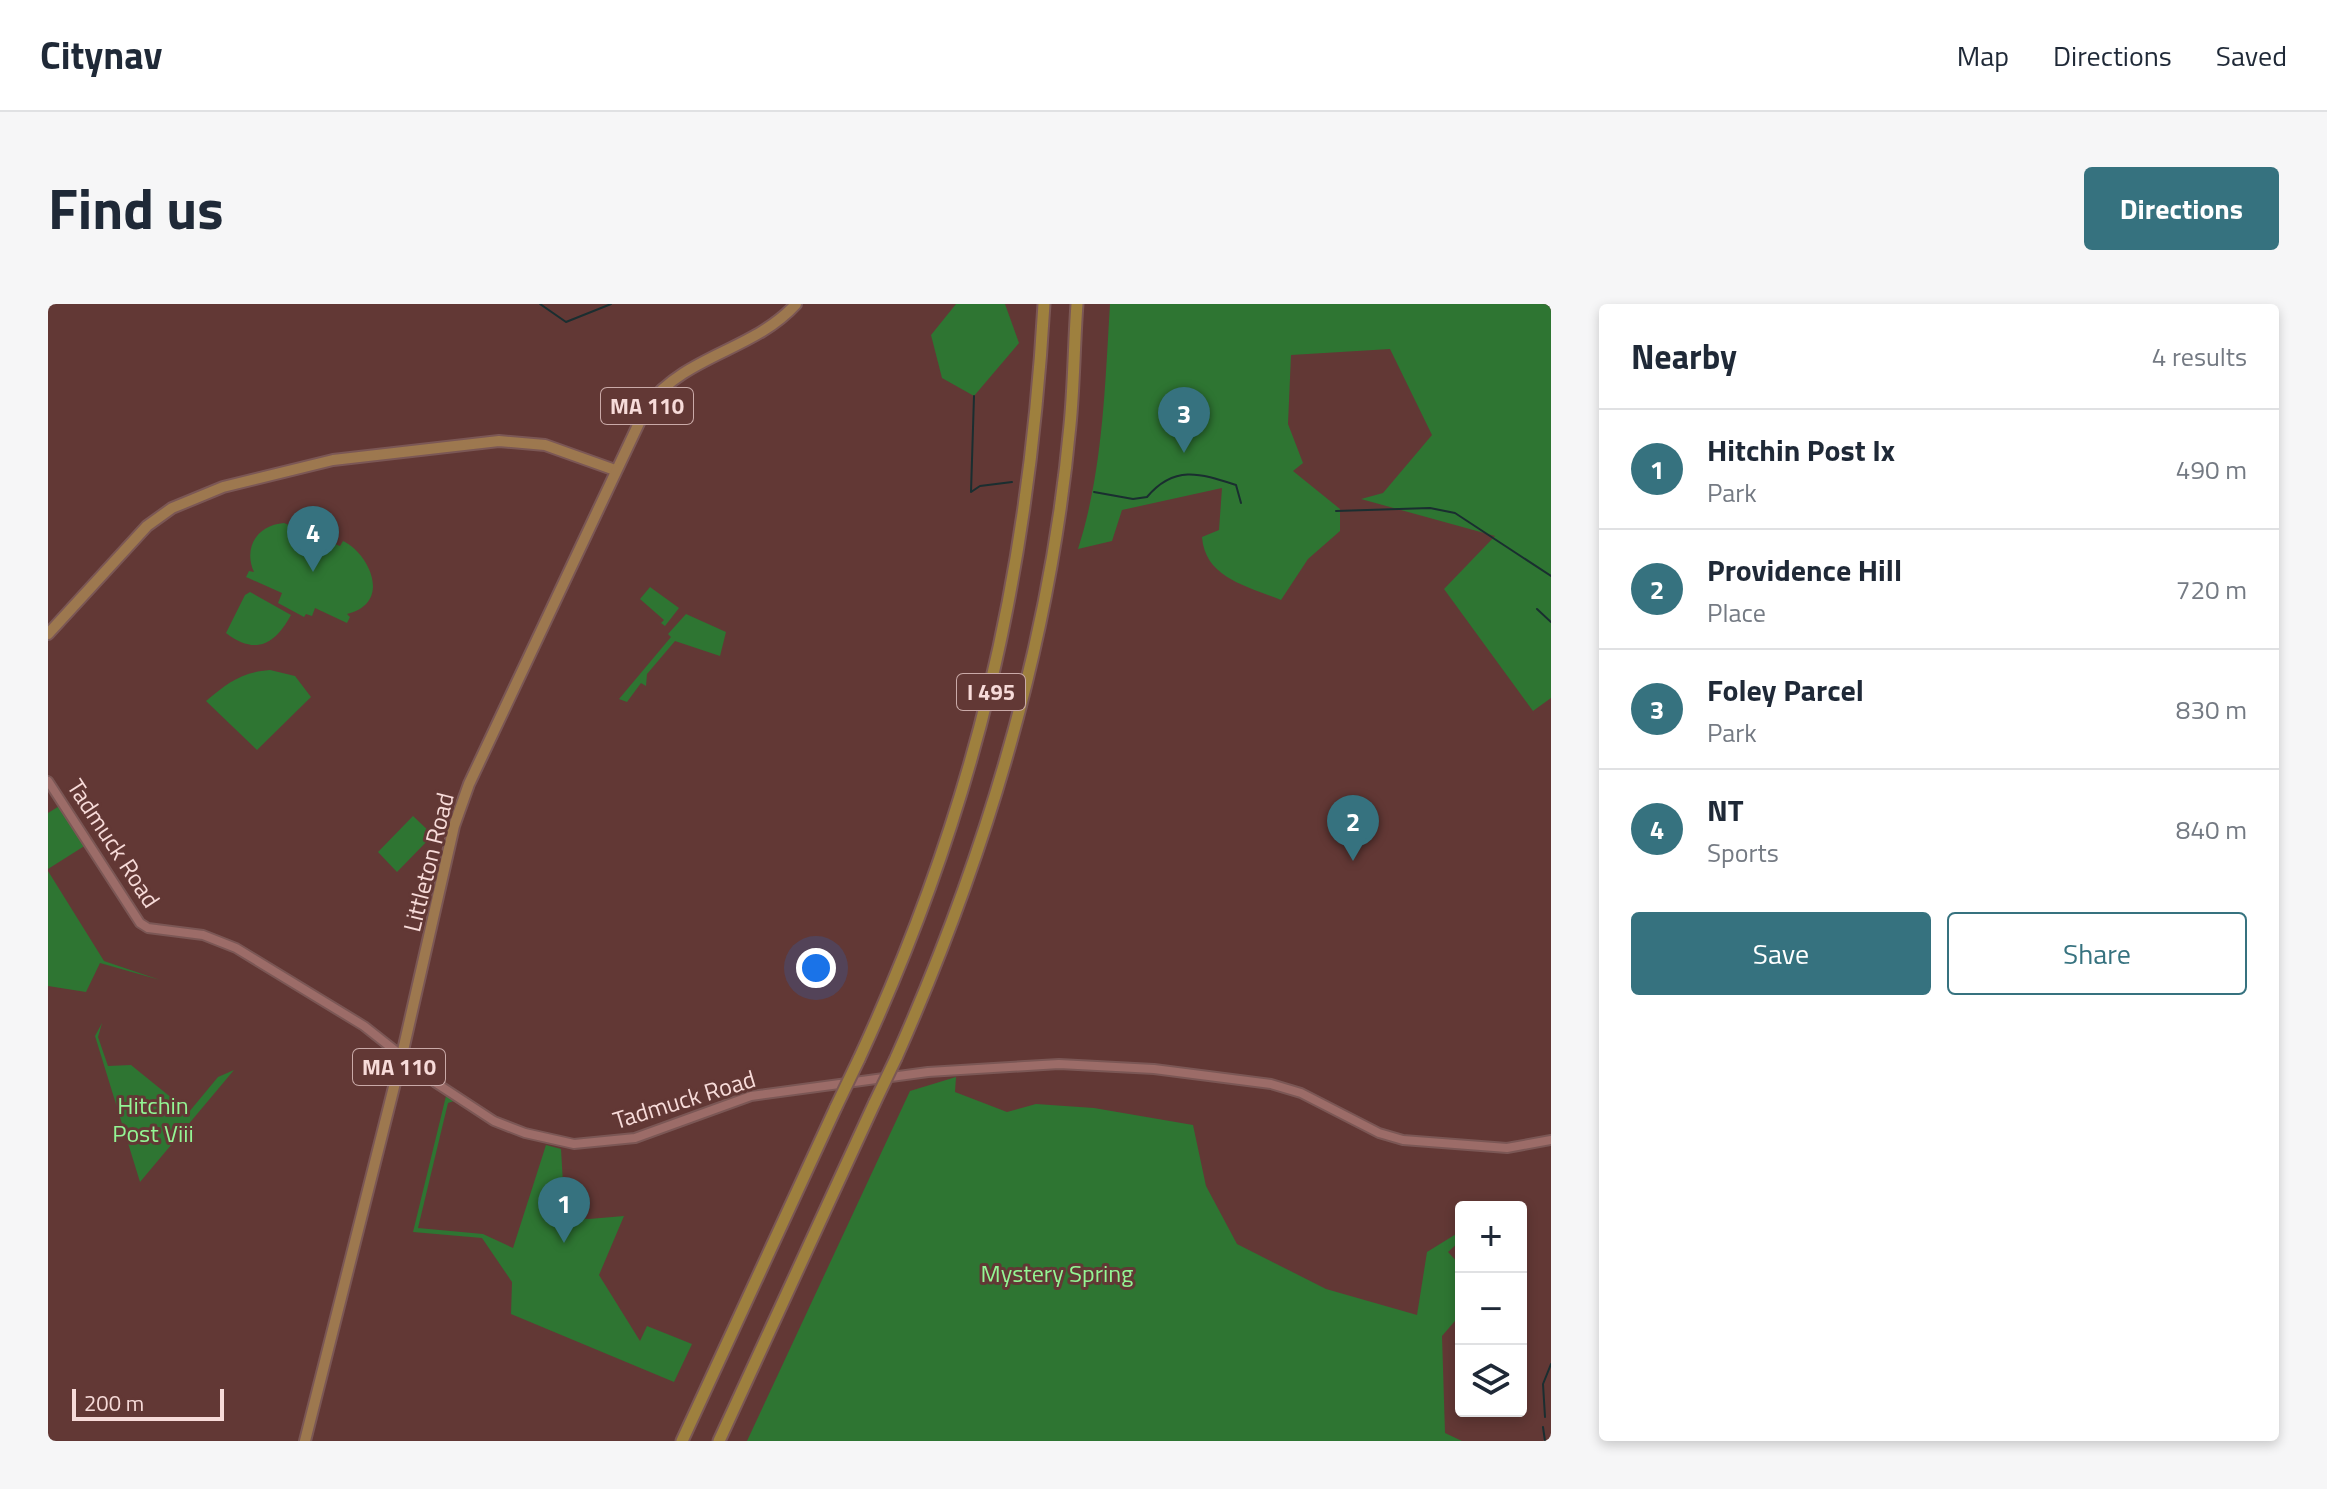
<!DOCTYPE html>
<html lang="en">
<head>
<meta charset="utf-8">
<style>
	body { margin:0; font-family:"Titillium Web",sans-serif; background:#f6f6f7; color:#1f2937 }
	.controls { position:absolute; right:24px; bottom:24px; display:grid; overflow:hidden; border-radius:8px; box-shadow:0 4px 12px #0003 }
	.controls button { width:72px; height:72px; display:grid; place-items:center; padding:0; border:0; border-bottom:2px solid #e0e1e3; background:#fff; color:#1f2937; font:40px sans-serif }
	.scale { position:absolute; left:24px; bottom:20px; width:152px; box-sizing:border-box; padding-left:8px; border:4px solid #f7dbd9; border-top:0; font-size:22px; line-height:28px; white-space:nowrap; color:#f7dbd9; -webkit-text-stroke:6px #623835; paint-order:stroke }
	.you { position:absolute; left:768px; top:664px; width:28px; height:28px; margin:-20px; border:6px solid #fff; border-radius:50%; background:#1a73e8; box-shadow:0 0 0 12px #1a73e833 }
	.badge { display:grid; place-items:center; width:52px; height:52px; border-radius:50%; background:#36727f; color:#fff; font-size:26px; font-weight:700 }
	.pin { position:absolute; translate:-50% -66px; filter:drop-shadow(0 2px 4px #0008) }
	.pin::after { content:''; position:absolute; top:42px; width:28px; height:24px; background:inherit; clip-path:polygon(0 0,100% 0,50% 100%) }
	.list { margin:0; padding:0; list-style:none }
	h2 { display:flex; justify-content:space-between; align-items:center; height:104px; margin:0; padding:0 32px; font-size:34px }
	h2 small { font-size:26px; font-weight:400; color:#747a83 }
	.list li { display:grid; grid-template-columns:52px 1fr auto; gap:24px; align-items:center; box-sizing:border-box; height:120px; padding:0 32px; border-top:2px solid #e0e1e3 }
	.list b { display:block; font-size:30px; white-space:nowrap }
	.list p { margin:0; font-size:26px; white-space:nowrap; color:#747a83 }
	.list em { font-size:26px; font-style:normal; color:#747a83 }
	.actions { display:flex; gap:16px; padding:24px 32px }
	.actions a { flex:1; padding:18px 0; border:2px solid #36727f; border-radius:8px; text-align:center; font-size:28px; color:#36727f }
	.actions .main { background:#36727f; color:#fff }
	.icon { flex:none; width:44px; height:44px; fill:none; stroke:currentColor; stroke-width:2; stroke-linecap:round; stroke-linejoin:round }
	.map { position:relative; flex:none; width:1503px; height:1137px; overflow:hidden; border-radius:8px }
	header { display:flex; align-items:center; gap:48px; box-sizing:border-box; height:112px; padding:0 40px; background:#fff; border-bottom:2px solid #e0e1e3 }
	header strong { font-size:38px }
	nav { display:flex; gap:44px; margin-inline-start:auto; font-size:28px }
	.intro { display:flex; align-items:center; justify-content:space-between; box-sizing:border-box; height:192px; padding:0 48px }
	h1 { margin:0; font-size:56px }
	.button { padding:20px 36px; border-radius:8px; background:#36727f; color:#fff; font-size:28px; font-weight:700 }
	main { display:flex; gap:48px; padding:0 48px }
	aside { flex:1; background:#fff; border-radius:8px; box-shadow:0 4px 12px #0003 }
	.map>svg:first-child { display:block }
	.green { fill:#2e7532 }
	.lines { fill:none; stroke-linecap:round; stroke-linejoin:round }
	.stream { stroke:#1a2e30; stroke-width:2 }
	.minor-casing { stroke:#7b5755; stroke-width:12 }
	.major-casing { stroke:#7b5755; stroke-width:14 }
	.highway-casing { stroke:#7b5755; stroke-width:15 }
	.minor { stroke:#9c6c68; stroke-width:8 }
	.major { stroke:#9d784f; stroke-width:10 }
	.highway { stroke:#9e803e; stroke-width:11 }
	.highway-bridge-casing { stroke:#7b5755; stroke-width:15; stroke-linecap:butt }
	.highway-bridge { stroke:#9e803e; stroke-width:11 }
	.labels { text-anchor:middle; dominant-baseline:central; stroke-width:6; stroke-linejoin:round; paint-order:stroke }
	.shield { fill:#623835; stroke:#caaaa8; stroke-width:2 }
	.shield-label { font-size:22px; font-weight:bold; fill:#f7dbd9 }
	.street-label { font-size:24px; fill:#f7dbd9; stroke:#623835 }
	.park-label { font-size:24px; fill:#93f594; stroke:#623835 }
</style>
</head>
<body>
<header>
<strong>Citynav</strong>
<nav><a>Map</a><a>Directions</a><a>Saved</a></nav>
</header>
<div class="intro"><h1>Find us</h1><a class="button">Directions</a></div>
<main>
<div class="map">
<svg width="1503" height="1137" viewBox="0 0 1503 1137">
	<rect width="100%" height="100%" fill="#623835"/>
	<g class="green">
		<path d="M 908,0 L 957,0 L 971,39 L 926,92 L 894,74 L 883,31 Z"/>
		<path d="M 1062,0 L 1503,0 L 1503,394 L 1485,407 L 1396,285 L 1447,232 L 1313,195 L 1335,189 L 1384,131 L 1342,45 L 1243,51 L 1240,120 L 1255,159 L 1245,167 L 1292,205 L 1292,227 L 1260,255 L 1233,296 C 1199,282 1157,274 1154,233 L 1171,226 L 1174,184 L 1074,206 L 1064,237 L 1030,245 C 1055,167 1057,81 1062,0 Z"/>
		<path d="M 236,219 L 292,242 L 295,237 C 321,249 345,299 299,310 L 302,313 L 299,319 L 267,304 L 264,312 L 258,310 L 256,313 L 230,299 L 234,289 L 198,273 L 201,267 L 206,268 C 195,244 209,221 236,219 Z"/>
		<path d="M 602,283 L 631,304 L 617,322 L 613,319 L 616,316 L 592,295 Z"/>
		<path d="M 202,288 L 243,311 C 227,340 208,352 178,329 L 197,291 Z"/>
		<path d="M 638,310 L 678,328 L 672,352 L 627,337 L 599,370 L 598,382 L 593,379 L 579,398 L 571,395 L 623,333 L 620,330 Z"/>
		<path d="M 222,366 L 247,372 L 263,393 L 209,446 L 158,397 C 179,379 194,368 222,366 Z"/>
		<path d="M 13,501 L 38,541 L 0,565 L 0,509 Z"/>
		<path d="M 365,512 L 385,531 L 349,568 L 330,548 Z"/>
		<path d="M 0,567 L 56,657 L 112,676 L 52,659 L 38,688 L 0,682 Z"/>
		<path d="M 54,719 L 50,733 L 60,762 L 83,761 L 141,808 L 170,773 L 186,766 L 92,878 L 47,732 Z"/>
		<path d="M 908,773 L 907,788 L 959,808 L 988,800 L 1046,804 L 1145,821 L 1158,882 L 1189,940 L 1278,985 L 1369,1011 L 1379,948 L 1413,927 L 1413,936 L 1400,948 L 1413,962 L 1413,1010 L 1394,1032 L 1397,1129 L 1414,1137 L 699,1137 L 862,787 Z"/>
		<path d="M 398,792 L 406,797 L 400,799 L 370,924 L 435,930 L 465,944 L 498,841 L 513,845 L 517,913 L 541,915 L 576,912 L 551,971 L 592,1037 L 599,1022 L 644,1040 L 626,1078 L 463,1010 L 464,978 L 434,934 L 365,928 Z"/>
	</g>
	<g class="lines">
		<g class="stream">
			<path d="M 492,0 L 518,18 L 563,0"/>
			<path d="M 926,92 L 923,188 L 932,182 L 964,178"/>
			<path d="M 1046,188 L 1085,195 L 1099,193 C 1126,161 1151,169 1188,181 L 1193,199"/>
			<path d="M 1288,207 L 1382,204 L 1407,209 L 1503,272"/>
			<path d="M 1489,305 L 1503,318"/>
			<path d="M 1497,1113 L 1495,1080 L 1503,1060"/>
			<path d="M 1495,1123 L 1497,1137"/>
		</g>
		<g class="minor-casing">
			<path id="minor" d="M 0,477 L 92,619 L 100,624 L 155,631 L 188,644 L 316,722 L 388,779 L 446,817 L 477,829 L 526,840 L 587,834 L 703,792 L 880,768 L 1011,760 L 1106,765 L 1223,780 L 1253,789 L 1331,829 L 1355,836 L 1459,844 L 1503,836"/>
		</g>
		<g class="major-casing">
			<g id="major">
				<path d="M 0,330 L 99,222 L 124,204 L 175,183 L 285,156 L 451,137 L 497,141 L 567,166"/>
				<path d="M 257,1137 L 354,751 L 406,522 L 421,480 L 599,102 C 639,50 705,47 748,0"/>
			</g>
		</g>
		<g class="highway-casing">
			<g id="highway">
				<path d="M 848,754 C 937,554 1002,340 1022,121 C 1026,81 1026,40 1029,0"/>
				<path d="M 811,755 C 927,504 980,276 996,0"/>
				<path d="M 634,1137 L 788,803"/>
				<path d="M 671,1137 L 827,798"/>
			</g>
		</g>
		<use href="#minor" class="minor"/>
		<use href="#major" class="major"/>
		<use href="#highway" class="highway"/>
		<g class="highway-bridge-casing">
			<g id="highway-bridge">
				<path d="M 827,798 L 848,754"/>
				<path d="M 788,803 L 811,755"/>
			</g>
		</g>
		<use href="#highway-bridge" class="highway-bridge"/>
	</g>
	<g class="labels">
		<g class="shield">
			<rect x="553" y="84" width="92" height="36" rx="6"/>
			<rect x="909" y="370" width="68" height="36" rx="6"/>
			<rect x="305" y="745" width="92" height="36" rx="6"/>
		</g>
		<g class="shield-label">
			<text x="599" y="102">MA 110</text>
			<text x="943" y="388">I 495</text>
			<text x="351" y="763">MA 110</text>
		</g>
		<g class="street-label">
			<text transform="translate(66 539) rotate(57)">Tadmuck Road</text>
			<text transform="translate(380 558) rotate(-76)">Littleton Road</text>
			<text transform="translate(636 795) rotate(-17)">Tadmuck Road</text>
		</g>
		<g class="park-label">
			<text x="105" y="801">Hitchin<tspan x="105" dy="28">Post Viii</tspan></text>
			<text x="1009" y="969">Mystery Spring</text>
		</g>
	</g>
</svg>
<div class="controls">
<button>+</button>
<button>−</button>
<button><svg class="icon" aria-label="layers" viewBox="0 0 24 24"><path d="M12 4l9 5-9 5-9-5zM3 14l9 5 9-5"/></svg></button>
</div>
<div class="scale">200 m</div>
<div class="you"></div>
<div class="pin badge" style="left:516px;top:939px">1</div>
<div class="pin badge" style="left:1305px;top:557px">2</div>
<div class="pin badge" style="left:1136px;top:149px">3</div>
<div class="pin badge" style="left:265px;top:268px">4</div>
</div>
<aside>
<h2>Nearby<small>4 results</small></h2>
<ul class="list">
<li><span class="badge">1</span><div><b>Hitchin Post Ix</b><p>Park</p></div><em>490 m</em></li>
<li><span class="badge">2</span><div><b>Providence Hill</b><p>Place</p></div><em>720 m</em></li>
<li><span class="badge">3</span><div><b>Foley Parcel</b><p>Park</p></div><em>830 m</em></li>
<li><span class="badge">4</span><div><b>NT</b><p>Sports</p></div><em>840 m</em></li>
</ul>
<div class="actions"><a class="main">Save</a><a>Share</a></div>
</aside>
</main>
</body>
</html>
